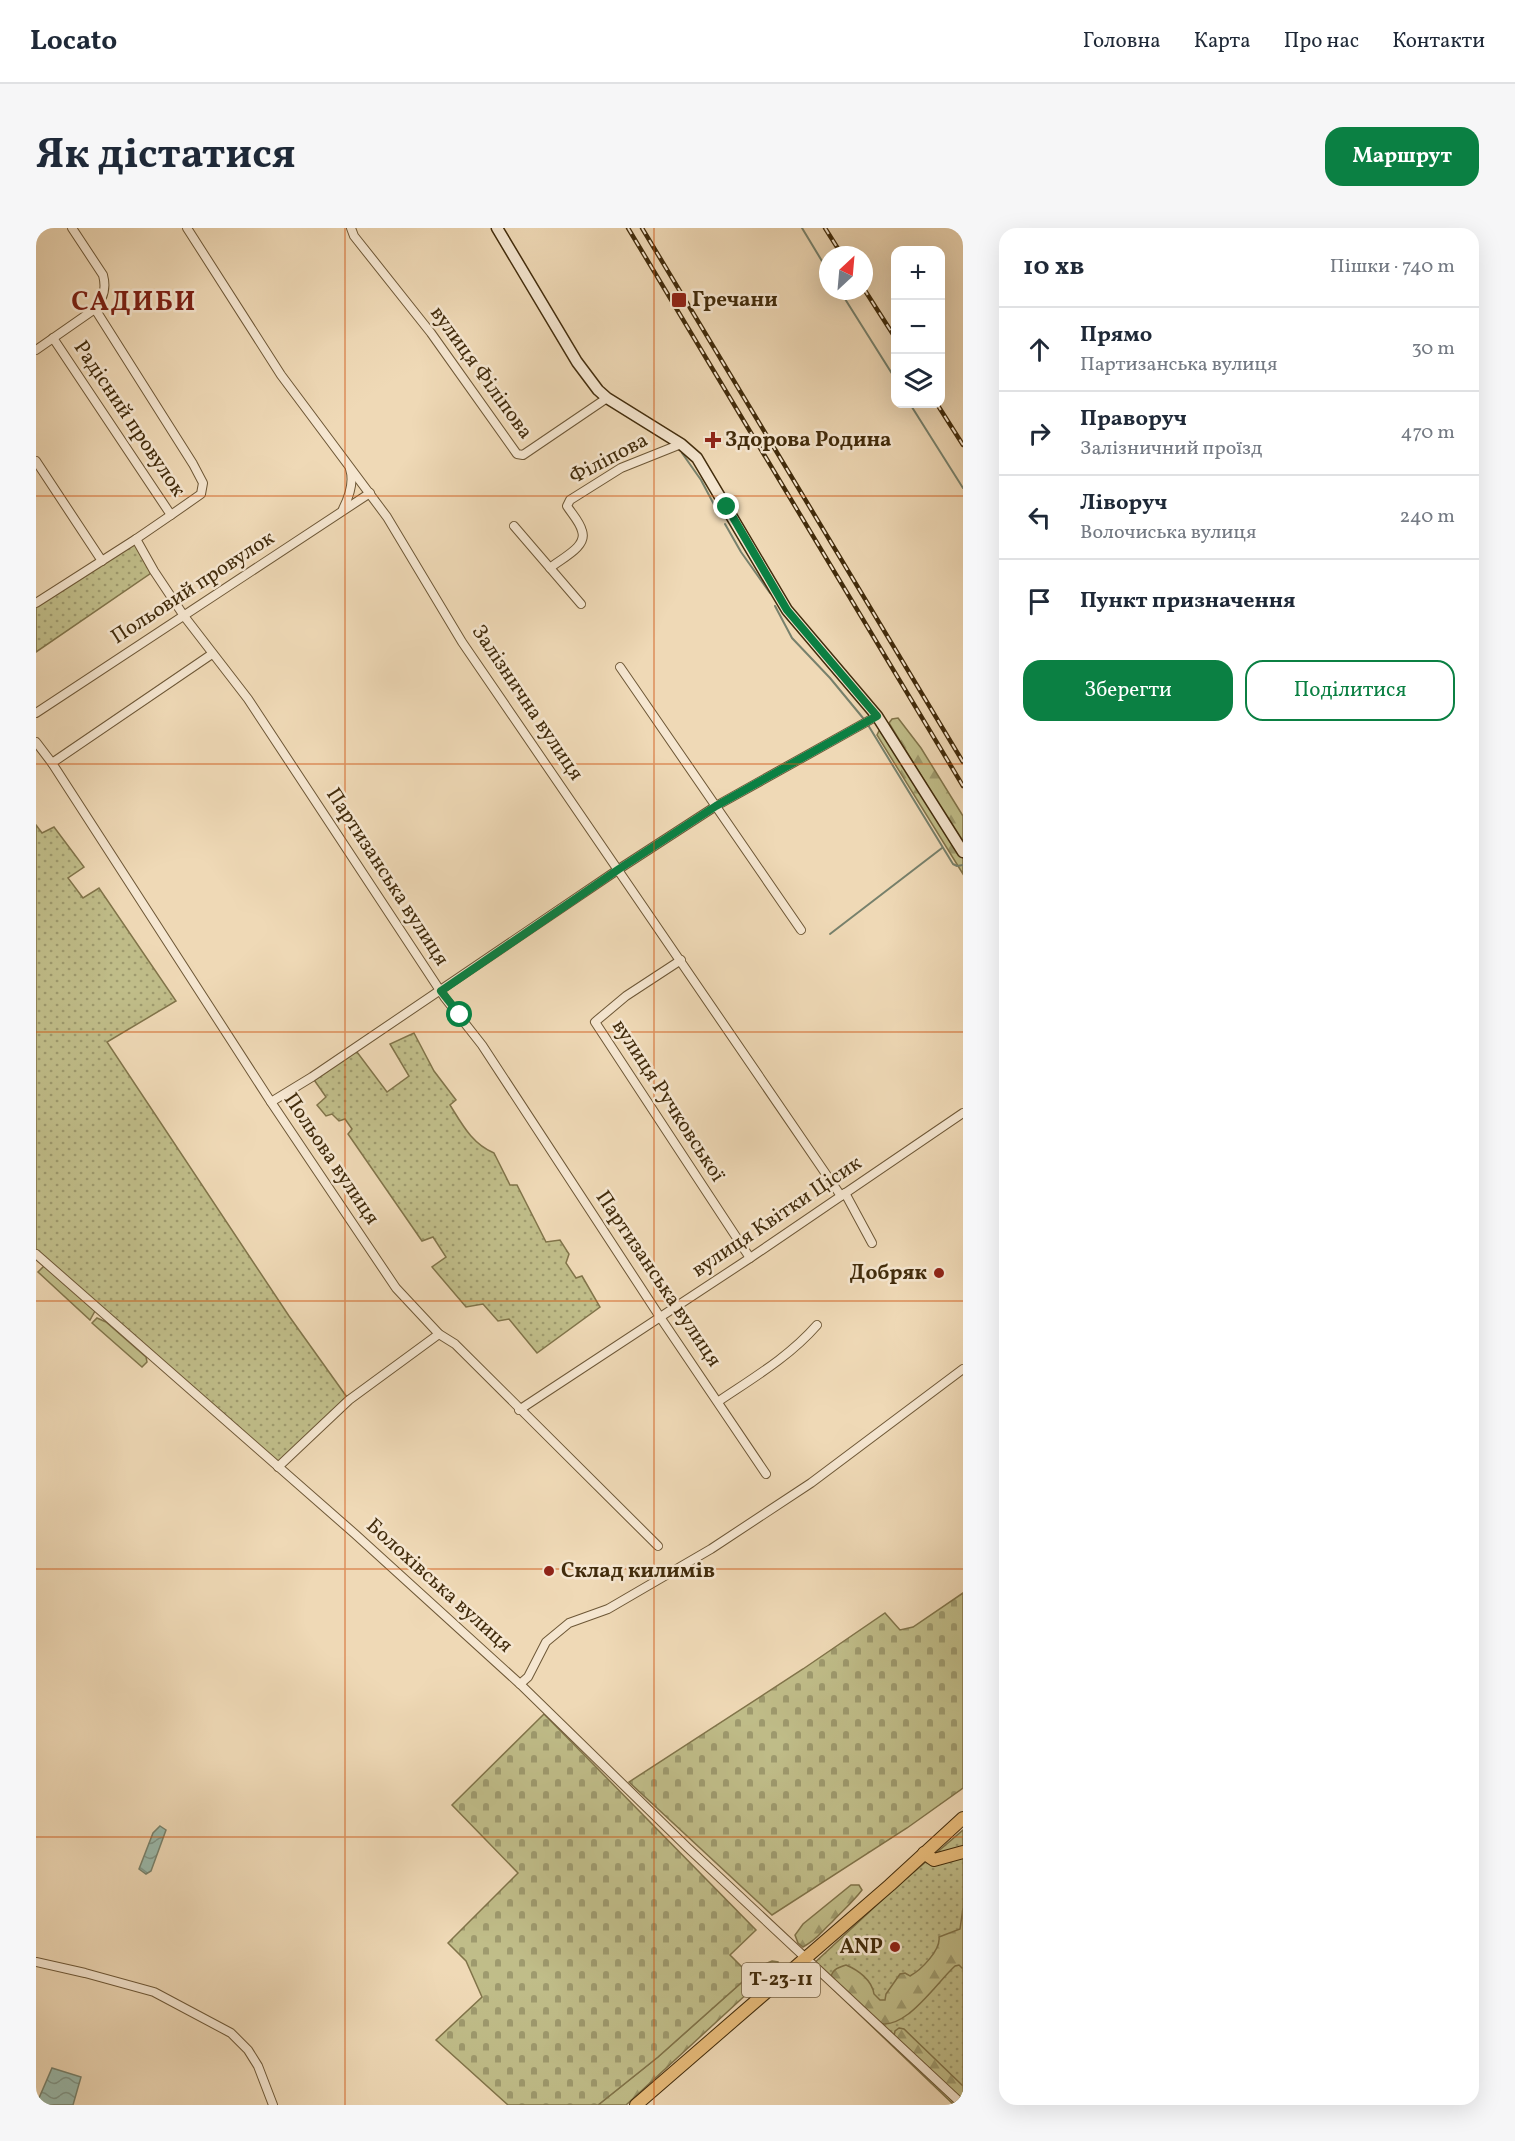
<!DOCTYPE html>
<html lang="uk">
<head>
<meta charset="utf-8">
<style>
	body { margin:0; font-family:Vollkorn,serif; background:#f6f6f7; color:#1f2937 }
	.controls { position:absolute; right:18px; top:18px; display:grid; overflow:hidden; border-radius:12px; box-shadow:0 6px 24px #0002 }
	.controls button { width:54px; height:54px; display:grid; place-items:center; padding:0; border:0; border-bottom:2px solid #e0e1e3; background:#fff; color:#1f2937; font:30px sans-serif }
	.compass { position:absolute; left:783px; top:18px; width:54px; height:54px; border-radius:50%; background:#fff; box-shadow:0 6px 24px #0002; rotate:26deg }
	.stop { position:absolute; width:18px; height:18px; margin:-14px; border:4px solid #0b8043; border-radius:50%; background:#fff }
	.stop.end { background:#0b8043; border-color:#fff; box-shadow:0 2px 6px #0008 }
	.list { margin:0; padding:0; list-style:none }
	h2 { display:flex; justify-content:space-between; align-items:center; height:78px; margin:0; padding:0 24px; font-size:26px }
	h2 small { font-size:20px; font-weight:400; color:#747a83 }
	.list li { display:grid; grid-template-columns:39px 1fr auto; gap:18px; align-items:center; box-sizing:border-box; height:84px; padding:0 24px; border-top:2px solid #e0e1e3 }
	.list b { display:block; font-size:22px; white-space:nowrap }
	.list p { margin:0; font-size:20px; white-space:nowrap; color:#747a83 }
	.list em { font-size:20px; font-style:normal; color:#747a83 }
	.actions { display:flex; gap:12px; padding:18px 24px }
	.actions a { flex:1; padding:14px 0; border:2px solid #0b8043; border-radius:18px; text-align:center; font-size:21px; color:#0b8043 }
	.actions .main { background:#0b8043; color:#fff }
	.icon { flex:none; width:33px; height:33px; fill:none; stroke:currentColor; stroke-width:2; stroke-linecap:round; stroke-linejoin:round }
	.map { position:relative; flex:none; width:927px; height:1877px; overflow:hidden; border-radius:18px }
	header { display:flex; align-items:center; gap:36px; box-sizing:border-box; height:84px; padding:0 30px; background:#fff; border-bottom:2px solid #e0e1e3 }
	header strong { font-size:28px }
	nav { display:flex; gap:33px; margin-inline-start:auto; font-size:21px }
	.intro { display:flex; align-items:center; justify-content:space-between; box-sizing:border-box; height:144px; padding:0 36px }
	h1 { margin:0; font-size:42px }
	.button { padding:15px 27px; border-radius:18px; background:#0b8043; color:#fff; font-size:21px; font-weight:700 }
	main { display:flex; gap:36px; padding:0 36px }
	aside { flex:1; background:#fff; border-radius:18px; box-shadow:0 6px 24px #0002 }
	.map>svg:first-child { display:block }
	.grass { fill:url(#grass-dots); stroke:#81744a; stroke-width:1.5 }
	.forest { fill:url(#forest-firs); stroke:#81744a; stroke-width:1.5 }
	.cemetery { fill:url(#cemetery-stones); stroke:#81744a; stroke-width:1.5 }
	.water { fill:url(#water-waves); stroke:#77816c; stroke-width:1.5 }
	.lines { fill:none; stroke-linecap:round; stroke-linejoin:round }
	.stream { stroke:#77816c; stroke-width:2 }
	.street-casing { stroke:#6d5736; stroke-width:10 }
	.secondary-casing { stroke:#422c0c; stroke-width:13 }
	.primary-casing { stroke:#422c0c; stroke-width:14 }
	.street { stroke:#f5e6d0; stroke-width:8 }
	.secondary { stroke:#f5e6d0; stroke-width:10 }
	.primary { stroke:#e8bc7b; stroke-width:12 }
	.rail-casing { stroke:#422c0c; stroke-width:4.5 }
	.rail { stroke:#f5e6d0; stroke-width:2; stroke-dasharray:7; stroke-linecap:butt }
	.route { stroke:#0b8043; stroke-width:8 }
	.grid { fill:none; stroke:#cf520c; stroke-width:1.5; stroke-opacity:0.55 }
	.poi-dot { fill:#8f2418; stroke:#f5e6d0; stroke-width:2 }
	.labels { text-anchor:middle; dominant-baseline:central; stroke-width:5; stroke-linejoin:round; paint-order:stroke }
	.shield { fill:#f5e6d0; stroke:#786447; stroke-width:1.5 }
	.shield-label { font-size:20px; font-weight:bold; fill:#422c0c }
	.poi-label { font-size:21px; font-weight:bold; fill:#422c0c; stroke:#f5e6d0; text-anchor:start }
	.street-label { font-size:21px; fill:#422c0c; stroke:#f5e6d0 }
	.district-label { font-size:27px; font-weight:bold; letter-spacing:1.5px; fill:#7a1f14; stroke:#f5e6d0 }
</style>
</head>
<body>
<header>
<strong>Locato</strong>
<nav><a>Головна</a><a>Карта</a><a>Про нас</a><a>Контакти</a></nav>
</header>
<div class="intro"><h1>Як дістатися</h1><a class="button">Маршрут</a></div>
<main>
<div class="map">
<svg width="927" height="1877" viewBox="0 0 927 1877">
	<defs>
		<pattern id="grass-dots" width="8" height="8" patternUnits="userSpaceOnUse" patternTransform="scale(1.5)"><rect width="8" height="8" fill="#c0bd89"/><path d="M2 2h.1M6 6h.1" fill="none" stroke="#9e9a6e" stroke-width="1.8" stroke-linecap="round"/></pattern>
		<pattern id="forest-firs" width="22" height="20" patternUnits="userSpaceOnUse" patternTransform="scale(1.5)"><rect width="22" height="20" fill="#c0bd89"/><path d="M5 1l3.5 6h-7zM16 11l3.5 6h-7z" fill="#9e9a6e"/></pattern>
		<pattern id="cemetery-stones" width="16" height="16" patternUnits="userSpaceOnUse" patternTransform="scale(1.5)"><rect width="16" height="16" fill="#c0bd89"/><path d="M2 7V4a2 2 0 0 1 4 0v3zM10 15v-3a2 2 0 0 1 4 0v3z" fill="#9e9a6e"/></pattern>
		<pattern id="water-waves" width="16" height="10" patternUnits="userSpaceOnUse" patternTransform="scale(1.5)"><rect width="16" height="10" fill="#9abaac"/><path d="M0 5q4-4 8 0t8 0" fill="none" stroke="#7f978a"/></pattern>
	</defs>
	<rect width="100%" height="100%" fill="#efd9b6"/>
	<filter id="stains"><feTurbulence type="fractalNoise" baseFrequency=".00333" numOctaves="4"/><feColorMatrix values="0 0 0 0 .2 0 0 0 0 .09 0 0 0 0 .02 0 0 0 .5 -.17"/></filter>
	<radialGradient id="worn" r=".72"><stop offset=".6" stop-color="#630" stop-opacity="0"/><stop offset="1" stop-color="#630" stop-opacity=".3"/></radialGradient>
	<g class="grass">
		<path d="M 100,311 L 118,343 L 0,424 L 0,375 Z"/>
		<path d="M 0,597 L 6,605 L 18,599 L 48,639 L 32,650 L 47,670 L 63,660 L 140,773 L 71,814 L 253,1088 L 313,1172 L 242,1239 L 0,1026 Z"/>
		<path d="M 378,805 L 398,843 L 420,872 L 414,877 C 426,896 436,916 458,925 L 474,957 L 481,957 L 510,1014 L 524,1012 L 533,1026 L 530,1035 L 540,1050 L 546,1048 L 564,1079 L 501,1125 L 473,1091 L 462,1093 L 447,1076 L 430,1079 L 396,1039 L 410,1029 L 397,1009 L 386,1013 L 312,906 L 316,901 L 309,891 L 303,893 L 296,886 L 290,888 L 281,877 L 290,869 L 276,849 L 318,820 L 351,864 L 373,848 L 354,816 Z"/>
		<path d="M 927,1602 L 927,1877 L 918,1877 L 774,1739 L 858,1661 Z"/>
	</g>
	<g class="forest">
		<path d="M 862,490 L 885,520 L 927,588 L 927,616 L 853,495 L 856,491 Z"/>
		<path d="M 843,503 L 846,503 L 927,630 L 927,646 L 841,507 Z"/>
		<path d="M 9,1037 L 59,1083 L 54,1092 L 2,1044 Z"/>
		<path d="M 61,1090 L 70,1094 L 110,1129 L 111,1134 L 106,1139 L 56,1095 Z"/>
		<path d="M 815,1657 L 823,1657 L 826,1662 C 817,1674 806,1683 796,1694 C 784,1705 782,1711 767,1719 L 762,1715 L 759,1707 L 767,1696 Z"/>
		<path d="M 927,1680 L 927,1741 L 923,1737 L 919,1738 C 900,1755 867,1807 839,1794 C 828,1789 805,1762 794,1752 C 796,1742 800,1740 810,1737 C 822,1742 836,1752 838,1766 L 844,1772 L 849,1772 L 850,1766 L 864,1746 L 869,1745 L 874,1748 C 885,1742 905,1722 903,1709 L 924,1701 Z"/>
		<path d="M 736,1733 L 742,1734 L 742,1740 L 730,1752 L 727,1751 L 590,1877 L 562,1877 L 622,1829 L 724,1738 Z"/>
		<path d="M 863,1800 L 868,1801 L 927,1858 L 927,1873 L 858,1808 L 859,1803 Z"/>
	</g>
	<g class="cemetery">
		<path d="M 927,1365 L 927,1560 L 871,1600 L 736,1687 L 593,1554 L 767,1441 L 849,1385 L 864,1402 L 877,1399 Z"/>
		<path d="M 508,1486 L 720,1702 L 694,1727 L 714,1747 L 622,1829 L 562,1877 L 472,1877 L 400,1812 L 446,1769 L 430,1733 L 412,1715 L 482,1645 L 416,1577 Z"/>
	</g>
	<g class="water">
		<path d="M 124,1598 L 130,1602 L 115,1643 L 110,1646 L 103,1641 L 117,1605 Z"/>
		<path d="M 16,1840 L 45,1849 L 37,1877 L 0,1877 Z"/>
	</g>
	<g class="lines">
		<g class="stream">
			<path d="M 766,0 L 792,43"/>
			<path d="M 804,63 L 860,152"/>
			<path d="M 874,176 L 927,260"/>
			<path d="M 646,225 L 665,252 L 683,286"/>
			<path d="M 689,296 L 705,324 L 734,365"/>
			<path d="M 739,378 L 756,410 L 794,450 L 827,490"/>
			<path d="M 832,497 L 917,636 L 921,638 L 927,637"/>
			<path d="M 794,706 L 906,620"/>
		</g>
		<g class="street-casing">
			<g id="street">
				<path d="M 151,0 L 245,147 L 351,289 L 426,414 L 805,968"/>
				<path d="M 315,0 L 318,8 L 395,105 L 481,226 L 487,227 L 571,170"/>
				<path d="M 59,81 L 157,236 L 167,255 L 165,266 L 135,287"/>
				<path d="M 0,122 L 56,83 C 67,73 71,62 67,47 L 36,0"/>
				<path d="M 0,233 L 66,333"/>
				<path d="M 307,281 C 313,269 318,253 314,241"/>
				<path d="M 478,298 L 545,376"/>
				<path d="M 100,311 L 118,343 L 148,388 L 212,471 L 409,770 L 446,817 L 624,1089 L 730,1246"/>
				<path d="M 514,340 C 524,331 552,319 546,303 C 544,294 536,286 531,278 L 534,272 L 585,240 L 645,216"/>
				<path d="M 0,375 L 100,311 L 135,287 L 17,110"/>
				<path d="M 584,439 L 765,702"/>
				<path d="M 0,485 L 334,265"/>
				<path d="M 0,514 L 16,535 L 235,874 L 360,1060 L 403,1106 L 419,1116 L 622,1318"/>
				<path d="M 16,535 L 176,426"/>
				<path d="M 645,732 L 590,768 L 559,794 L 714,1030"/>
				<path d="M 235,874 L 276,849 L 583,641 L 680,578 L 841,488"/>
				<path d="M 809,965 L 836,1015"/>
				<path d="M 0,1026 L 319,1306 L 484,1456 L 652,1620 L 927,1877"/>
				<path d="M 683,1173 C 717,1150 753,1129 781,1097"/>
				<path d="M 483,1182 L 714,1030 L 927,885"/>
				<path d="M 242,1239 L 313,1172 L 403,1106"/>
				<path d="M 484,1456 L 492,1449 L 510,1414 L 533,1395 L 572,1381 L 675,1321 L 775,1255 L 927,1141"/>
				<path d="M 0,1734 L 49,1745 L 118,1764 L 195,1805 L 212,1822 L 222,1838 L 237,1877"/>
			</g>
		</g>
		<g class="secondary-casing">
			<path id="secondary" d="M 461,0 L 541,134 L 562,162 L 571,170 L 645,216 L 661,230 L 751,382 L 841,488 L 927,624"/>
		</g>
		<g class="primary-casing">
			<g id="primary">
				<path d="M 888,1625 L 898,1632 L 927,1624"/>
				<path d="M 600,1877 L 854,1657 L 927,1590"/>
			</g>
		</g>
		<use href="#street" class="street"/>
		<use href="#secondary" class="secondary"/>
		<use href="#primary" class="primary"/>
		<g class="rail-casing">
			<g id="rail">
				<path d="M 592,0 L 927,558"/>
				<path d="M 606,0 L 927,534"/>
				<path d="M 789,0 L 806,27"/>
				<path d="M 828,61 L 860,111"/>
				<path d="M 901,176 L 927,217"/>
			</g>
		</g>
		<use href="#rail" class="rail"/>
	</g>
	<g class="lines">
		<path class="route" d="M 424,787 L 405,763 L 583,641 L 680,578 L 841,488 L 751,382 L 691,279"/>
	</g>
	<path class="grid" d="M 309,0 L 309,1877M 618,0 L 618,1877M 0,268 L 927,268M 0,536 L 927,536M 0,804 L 927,804M 0,1073 L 927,1073M 0,1341 L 927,1341M 0,1609 L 927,1609"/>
	<g class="poi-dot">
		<rect x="635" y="64" width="16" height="16" rx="3"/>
		<path d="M674 203h6v6h6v6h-6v6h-6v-6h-6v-6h6z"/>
		<circle cx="903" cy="1045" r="6"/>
		<circle cx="513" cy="1343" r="6"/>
		<circle cx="859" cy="1719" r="6"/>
	</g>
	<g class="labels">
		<rect class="shield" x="706" y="1735" width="78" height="34" rx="4.5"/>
		<g class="shield-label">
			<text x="745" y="1752">Т-23-11</text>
		</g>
		<g class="poi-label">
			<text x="656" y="72">Гречани</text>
			<text x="689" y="212">Здорова Родина</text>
			<text x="891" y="1045" text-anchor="end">Добряк</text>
			<text x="525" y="1343">Склад килимів</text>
			<text x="847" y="1719" text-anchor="end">ANP</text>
		</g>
		<g class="street-label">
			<text transform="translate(445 145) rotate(54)">вулиця Філіпова</text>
			<text transform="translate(93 191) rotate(56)">Радісний провулок</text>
			<text transform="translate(573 231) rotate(-28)">Філіпова</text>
			<text transform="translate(157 360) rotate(-33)">Польовий провулок</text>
			<text transform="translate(491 475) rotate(56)">Залізнична вулиця</text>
			<text transform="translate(351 649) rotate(57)">Партизанська вулиця</text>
			<text transform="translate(632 873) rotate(57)">вулиця Ручковської</text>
			<text transform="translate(295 931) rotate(56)">Польова вулиця</text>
			<text transform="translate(741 989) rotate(-34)">вулиця Квітки Цісик</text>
			<text transform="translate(622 1051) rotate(56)">Партизанська вулиця</text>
			<text transform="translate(403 1358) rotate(42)">Болохівська вулиця</text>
		</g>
		<g class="district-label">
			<text x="98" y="75">САДИБИ</text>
		</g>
	</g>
	<rect width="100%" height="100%" filter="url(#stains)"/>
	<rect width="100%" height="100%" fill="url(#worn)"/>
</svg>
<div class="controls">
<button>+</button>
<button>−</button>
<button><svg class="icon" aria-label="layers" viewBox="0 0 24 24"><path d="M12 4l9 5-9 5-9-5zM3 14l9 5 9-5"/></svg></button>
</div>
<svg class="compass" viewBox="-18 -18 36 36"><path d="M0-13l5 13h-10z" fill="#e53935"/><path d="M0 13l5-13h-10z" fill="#747a83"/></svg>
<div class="stop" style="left:424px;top:787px"></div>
<div class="stop end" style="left:691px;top:279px"></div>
</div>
<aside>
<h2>10 хв<small>Пішки · 740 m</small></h2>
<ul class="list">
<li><svg class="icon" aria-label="ahead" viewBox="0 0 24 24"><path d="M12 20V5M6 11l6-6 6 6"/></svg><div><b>Прямо</b><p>Партизанська вулиця</p></div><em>30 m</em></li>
<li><svg class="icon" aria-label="right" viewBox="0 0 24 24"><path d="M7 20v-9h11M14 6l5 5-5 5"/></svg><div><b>Праворуч</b><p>Залізничний проїзд</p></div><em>470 m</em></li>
<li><svg class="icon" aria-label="left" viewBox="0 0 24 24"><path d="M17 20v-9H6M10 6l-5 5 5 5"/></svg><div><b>Ліворуч</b><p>Волочиська вулиця</p></div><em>240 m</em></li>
<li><svg class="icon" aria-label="arrive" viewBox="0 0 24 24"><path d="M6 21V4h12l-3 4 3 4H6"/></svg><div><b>Пункт призначення</b></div></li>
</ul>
<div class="actions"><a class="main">Зберегти</a><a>Поділитися</a></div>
</aside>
</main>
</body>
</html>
